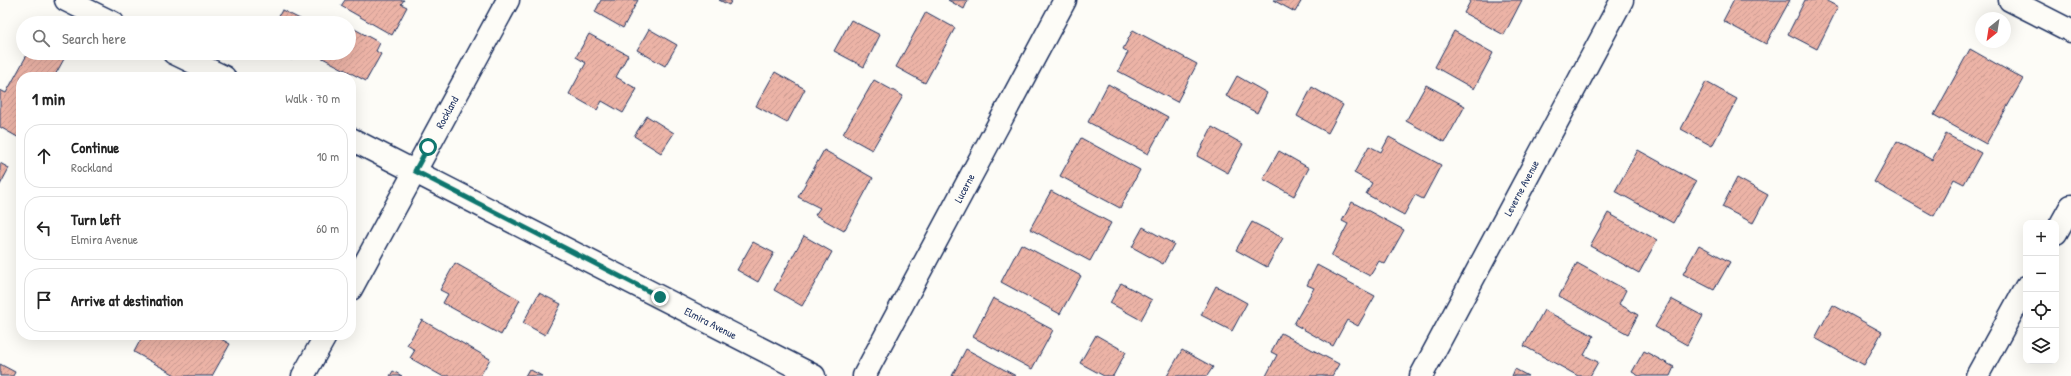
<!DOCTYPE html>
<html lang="en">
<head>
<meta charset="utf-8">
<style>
	body { margin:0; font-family:"Patrick Hand",sans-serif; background:#f6f6f6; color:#222 }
	.controls { position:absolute; right:12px; bottom:12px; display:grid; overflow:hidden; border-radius:8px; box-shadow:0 4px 16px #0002 }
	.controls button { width:36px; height:36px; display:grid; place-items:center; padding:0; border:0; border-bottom:1px solid #e0e0e0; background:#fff; color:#222; font:20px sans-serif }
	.compass { position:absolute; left:1975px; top:12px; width:36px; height:36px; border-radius:50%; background:#fff; box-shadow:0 4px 16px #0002; rotate:210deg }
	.stop { position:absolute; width:12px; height:12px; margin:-9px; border:3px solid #0f766e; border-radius:50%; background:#fff }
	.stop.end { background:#0f766e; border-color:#fff; box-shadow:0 1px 4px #0008 }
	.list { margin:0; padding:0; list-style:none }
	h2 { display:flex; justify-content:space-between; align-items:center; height:52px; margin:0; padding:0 16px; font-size:17px }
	h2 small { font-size:13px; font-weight:400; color:#767676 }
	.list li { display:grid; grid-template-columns:26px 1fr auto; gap:12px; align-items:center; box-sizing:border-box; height:64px; margin:0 8px 8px; padding:0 8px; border:1px solid #e0e0e0; border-radius:16px }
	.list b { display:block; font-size:15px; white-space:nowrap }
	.list p { margin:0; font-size:13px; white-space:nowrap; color:#767676 }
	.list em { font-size:13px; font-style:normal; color:#767676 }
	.icon { flex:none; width:22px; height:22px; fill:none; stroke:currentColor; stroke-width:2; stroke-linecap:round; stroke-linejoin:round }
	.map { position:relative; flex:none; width:2071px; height:376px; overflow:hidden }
	.search { position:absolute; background:#fff; box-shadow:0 4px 16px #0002; left:16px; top:16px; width:340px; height:44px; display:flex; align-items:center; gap:10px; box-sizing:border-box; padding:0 14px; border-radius:22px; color:#767676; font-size:15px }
	.panel { position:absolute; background:#fff; box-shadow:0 4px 16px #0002; left:16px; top:72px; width:340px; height:268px; border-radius:16px }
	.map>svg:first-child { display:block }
	.building { fill:url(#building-hatch); stroke:#1b2f5e }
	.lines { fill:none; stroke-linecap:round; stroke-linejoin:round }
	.minor-casing { stroke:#1b2f5e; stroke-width:25 }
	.minor { stroke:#fdfcf7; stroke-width:22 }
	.route { stroke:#0f766e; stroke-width:5 }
	.labels { text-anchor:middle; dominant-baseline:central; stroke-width:3; stroke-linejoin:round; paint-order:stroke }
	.street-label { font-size:11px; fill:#1b2f5e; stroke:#fdfcf7 }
</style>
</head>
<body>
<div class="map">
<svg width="2071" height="376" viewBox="0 0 2071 376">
	<defs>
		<pattern id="building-hatch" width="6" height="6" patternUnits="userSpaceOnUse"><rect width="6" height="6" fill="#ecb3a6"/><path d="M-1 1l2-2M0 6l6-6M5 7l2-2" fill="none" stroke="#ca9a91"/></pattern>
	</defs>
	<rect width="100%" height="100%" fill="#fdfcf7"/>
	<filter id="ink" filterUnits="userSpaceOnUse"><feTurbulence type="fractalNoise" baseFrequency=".025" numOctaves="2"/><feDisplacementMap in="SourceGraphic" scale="8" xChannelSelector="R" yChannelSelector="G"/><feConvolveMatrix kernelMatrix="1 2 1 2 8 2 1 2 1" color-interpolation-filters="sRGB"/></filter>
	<g filter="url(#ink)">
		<g class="building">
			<path d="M 345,0 L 404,0 L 401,4 L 407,7 L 392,35 L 341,6 Z"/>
			<path d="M 601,0 L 638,0 L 623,28 L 595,12 Z"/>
			<path d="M 719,0 L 732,0 L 729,5 Z"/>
			<path d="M 948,0 L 968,0 L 964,9 Z"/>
			<path d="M 1273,0 L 1302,0 L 1295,12 Z"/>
			<path d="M 1471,0 L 1522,0 L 1504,35 L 1464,13 Z"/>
			<path d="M 1734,0 L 1790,0 L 1766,44 L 1723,21 Z"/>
			<path d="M 1805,0 L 1825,0 L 1838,7 L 1817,49 L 1788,34 Z"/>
			<path d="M 282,10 L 308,23 L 275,23 Z"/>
			<path d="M 926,12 L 955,28 L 925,83 L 896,67 Z"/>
			<path d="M 335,19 L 343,23 L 332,23 Z"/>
			<path d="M 851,20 L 880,35 L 864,67 L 834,51 Z"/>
			<path d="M 349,26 L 380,43 L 376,51 L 381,54 L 366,81 L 315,54 L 349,53 Z"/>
			<path d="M 649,29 L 677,45 L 665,66 L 637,50 Z"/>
			<path d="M 1133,30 L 1197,64 L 1177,102 L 1118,71 L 1128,52 L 1123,49 Z"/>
			<path d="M 1454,31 L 1493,53 L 1474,89 L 1435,67 Z"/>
			<path d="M 589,34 L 628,55 L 616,77 L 637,89 L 623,113 L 602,101 L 597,110 L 569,94 L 586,63 L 576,57 Z"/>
			<path d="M 1970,49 L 2023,79 L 1986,144 L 1934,115 Z"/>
			<path d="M 28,53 L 54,53 L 64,59 L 54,77 L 21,77 L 21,139 L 0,127 L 0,90 L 6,93 Z"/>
			<path d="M 278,53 L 295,53 L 292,60 Z"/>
			<path d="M 775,72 L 805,89 L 787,123 L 756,106 Z"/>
			<path d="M 1237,76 L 1267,93 L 1257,113 L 1226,96 Z"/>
			<path d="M 874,80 L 903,96 L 872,150 L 843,134 Z"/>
			<path d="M 1706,82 L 1737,99 L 1712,146 L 1681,129 Z"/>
			<path d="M 1108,84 L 1168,117 L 1148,154 L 1088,122 Z"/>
			<path d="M 1426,85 L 1465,106 L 1445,142 L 1406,121 Z"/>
			<path d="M 1312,87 L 1343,105 L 1328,133 L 1297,116 Z"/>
			<path d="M 647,116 L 674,133 L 661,153 L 634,136 Z"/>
			<path d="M 1212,127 L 1243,144 L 1228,173 L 1197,156 Z"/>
			<path d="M 1946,134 L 1981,153 L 1964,184 L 1954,179 L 1934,216 L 1874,182 L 1897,141 L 1932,160 Z"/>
			<path d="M 1389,137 L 1441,165 L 1423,199 L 1415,195 L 1404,215 L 1366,194 L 1372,183 L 1354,173 L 1369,146 L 1381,152 Z"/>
			<path d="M 1081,138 L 1140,170 L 1120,208 L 1060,176 Z"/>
			<path d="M 824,150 L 873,178 L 844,231 L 815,215 L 820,208 L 798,197 Z"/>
			<path d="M 1638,150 L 1696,182 L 1673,223 L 1615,191 Z"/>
			<path d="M 1279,151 L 1309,168 L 1294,196 L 1263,179 Z"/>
			<path d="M 0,163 L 9,168 L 0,185 Z"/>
			<path d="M 1737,178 L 1768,195 L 1753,223 L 1722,207 Z"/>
			<path d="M 1051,191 L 1111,223 L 1090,261 L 1030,229 Z"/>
			<path d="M 1352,202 L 1404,230 L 1385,264 L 1379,261 L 1370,276 L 1331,256 L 1348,224 L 1342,221 Z"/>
			<path d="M 1608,213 L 1657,240 L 1639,273 L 1590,246 Z"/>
			<path d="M 1252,222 L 1283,238 L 1267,267 L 1236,250 Z"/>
			<path d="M 1143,227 L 1174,244 L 1163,264 L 1132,247 Z"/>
			<path d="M 804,236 L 832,252 L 802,306 L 774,290 Z"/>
			<path d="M 753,242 L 774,253 L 758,282 L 737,270 Z"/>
			<path d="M 1021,244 L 1081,276 L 1060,314 L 1001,282 Z"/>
			<path d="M 1699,245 L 1730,262 L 1714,290 L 1683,274 Z"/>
			<path d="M 455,263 L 520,300 L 501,335 L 443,303 L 448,294 L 440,290 Z"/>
			<path d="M 1577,263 L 1626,290 L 1619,304 L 1638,315 L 1628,334 L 1559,296 Z"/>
			<path d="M 1317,265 L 1375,296 L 1358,326 L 1347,320 L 1333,346 L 1294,324 L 1314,288 L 1307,285 Z"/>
			<path d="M 1121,283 L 1152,300 L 1141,320 L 1110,303 Z"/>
			<path d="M 1216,286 L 1247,303 L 1232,331 L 1201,315 Z"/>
			<path d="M 539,293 L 561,304 L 545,335 L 523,323 Z"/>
			<path d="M 993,298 L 1053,330 L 1032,369 L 973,337 Z"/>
			<path d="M 1671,299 L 1703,316 L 1687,345 L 1655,327 Z"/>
			<path d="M 1833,305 L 1882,332 L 1864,365 L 1815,338 Z"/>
			<path d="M 1544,310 L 1594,336 L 1584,355 L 1598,362 L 1590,376 L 1578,376 L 1524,346 Z"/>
			<path d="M 422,320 L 490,359 L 480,376 L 442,376 L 410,358 L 415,350 L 407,345 Z"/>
			<path d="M 1281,333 L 1339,364 L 1332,376 L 1266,376 L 1277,355 L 1271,352 Z"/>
			<path d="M 143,335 L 214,335 L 230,344 L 212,376 L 177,376 L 134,352 Z"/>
			<path d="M 1096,335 L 1126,352 L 1113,376 L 1104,376 L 1080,363 Z"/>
			<path d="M 966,349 L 1016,376 L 952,376 Z"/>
			<path d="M 1182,350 L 1213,367 L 1207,376 L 1167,376 Z"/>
			<path d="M 1644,351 L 1674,367 L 1670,376 L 1639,376 L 1632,372 Z"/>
			<path d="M 0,364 L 15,372 L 13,376 L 0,376 Z"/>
			<path d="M 529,369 L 542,376 L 525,376 Z"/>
			<path d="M 1515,369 L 1528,376 L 1512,376 Z"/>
			<path d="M 393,371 L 402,376 L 390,376 Z"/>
		</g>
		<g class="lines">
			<g class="minor-casing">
				<g id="minor">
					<path d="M 66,0 L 113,23"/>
					<path d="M 2010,0 L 2071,31"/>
					<path d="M 174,53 L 224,77"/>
					<path id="s1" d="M 351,139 L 814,376"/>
					<path d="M 2056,233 L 2071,206"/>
					<path id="s2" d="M 351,289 L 508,0"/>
					<path d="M 303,376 L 326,335"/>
					<path id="s3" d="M 864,376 L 1065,0"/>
					<path id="s4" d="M 1421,376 L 1622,0"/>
					<path d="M 1977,376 L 2026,287"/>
				</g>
			</g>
			<use href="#minor" class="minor"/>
		</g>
	</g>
	<g class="lines" filter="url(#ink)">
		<path class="route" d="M 428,147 L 415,171 L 660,297"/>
	</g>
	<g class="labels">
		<g class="street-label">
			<text stroke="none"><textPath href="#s2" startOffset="201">Rockland</textPath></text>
			<text stroke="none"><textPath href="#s3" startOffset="213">Lucerne</textPath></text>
			<text stroke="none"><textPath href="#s4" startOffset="213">Leverne Avenue</textPath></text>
			<text stroke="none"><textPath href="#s1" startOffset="404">Elmira Avenue</textPath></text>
		</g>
	</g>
</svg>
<div class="controls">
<button>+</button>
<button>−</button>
<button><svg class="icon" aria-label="locate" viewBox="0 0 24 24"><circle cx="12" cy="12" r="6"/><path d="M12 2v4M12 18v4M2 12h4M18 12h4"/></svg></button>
<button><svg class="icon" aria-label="layers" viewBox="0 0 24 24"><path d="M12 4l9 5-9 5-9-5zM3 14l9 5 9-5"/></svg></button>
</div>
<svg class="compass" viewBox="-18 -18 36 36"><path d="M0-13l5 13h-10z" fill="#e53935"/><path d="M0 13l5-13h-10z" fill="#767676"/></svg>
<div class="stop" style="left:428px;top:147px"></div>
<div class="stop end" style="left:660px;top:297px"></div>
<div class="search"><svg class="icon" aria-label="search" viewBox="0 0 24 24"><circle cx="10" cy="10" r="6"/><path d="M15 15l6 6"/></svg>Search here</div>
<section class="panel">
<h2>1 min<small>Walk · 70 m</small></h2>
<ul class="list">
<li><svg class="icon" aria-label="ahead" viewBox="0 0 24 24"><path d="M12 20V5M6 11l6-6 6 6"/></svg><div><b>Continue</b><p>Rockland</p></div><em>10 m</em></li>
<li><svg class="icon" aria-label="left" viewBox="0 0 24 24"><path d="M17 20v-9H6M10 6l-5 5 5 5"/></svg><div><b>Turn left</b><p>Elmira Avenue</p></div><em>60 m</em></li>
<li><svg class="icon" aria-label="arrive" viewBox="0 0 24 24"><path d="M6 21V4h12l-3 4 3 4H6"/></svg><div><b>Arrive at destination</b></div></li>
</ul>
</section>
</div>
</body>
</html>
